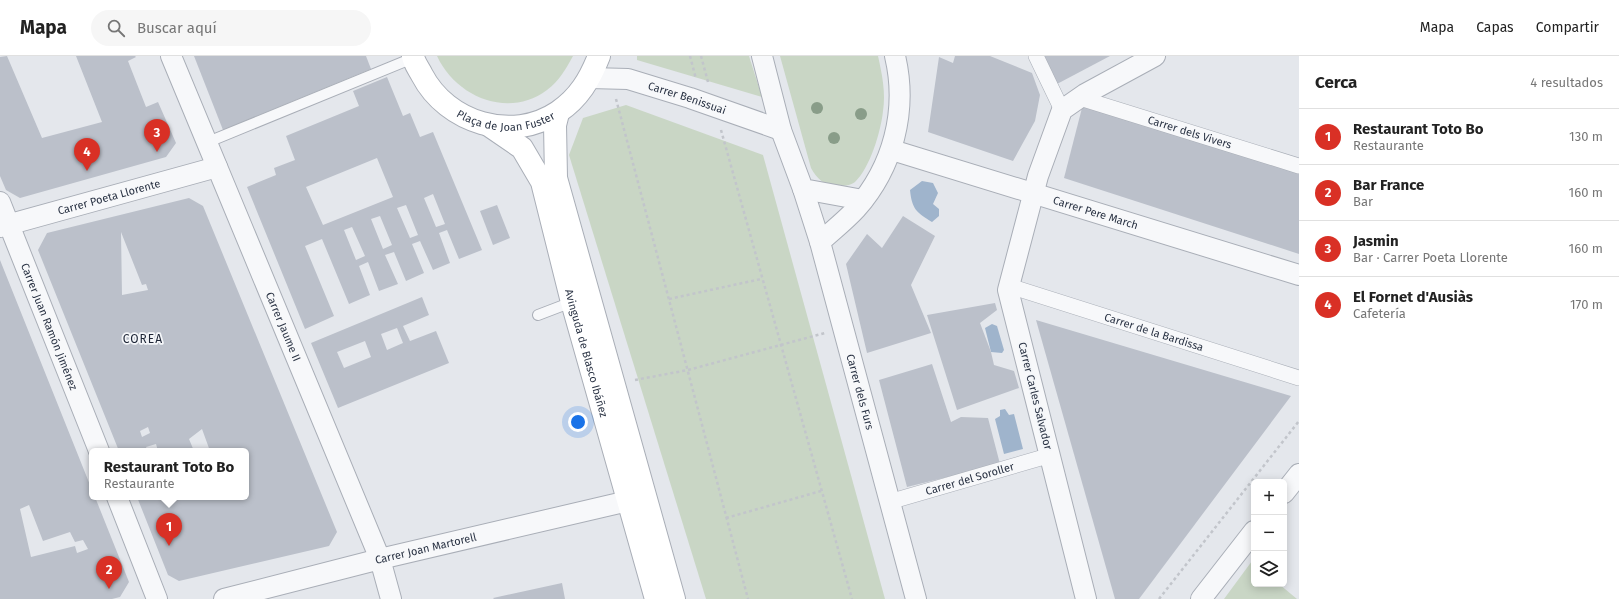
<!DOCTYPE html>
<html lang="es">
<head>
<meta charset="utf-8">
<style>
	body { margin:0; font-family:"Fira Sans",sans-serif; background:#f6f6f6; color:#222 }
	.controls { position:absolute; right:12px; bottom:12px; display:grid; overflow:hidden; border-radius:6px; box-shadow:0 2px 10px #0003 }
	.controls button { width:36px; height:36px; display:grid; place-items:center; padding:0; border:0; border-bottom:1px solid #e0e0e0; background:#fff; color:#222; font:20px sans-serif }
	.you { position:absolute; left:578px; top:366px; width:14px; height:14px; margin:-10px; border:3px solid #fff; border-radius:50%; background:#1a73e8; box-shadow:0 0 0 6px #1a73e833 }
	.badge { display:grid; place-items:center; width:26px; height:26px; border-radius:50%; background:#d93025; color:#fff; font-size:13px; font-weight:700 }
	.pin { position:absolute; translate:-50% -33px; filter:drop-shadow(0 1px 2px #0008) }
	.pin::after { content:''; position:absolute; top:21px; width:14px; height:12px; background:inherit; clip-path:polygon(0 0,100% 0,50% 100%) }
	.popup { position:absolute; left:89px; top:392px; width:160px; height:52px; box-sizing:border-box; display:grid; place-content:center; border-radius:6px; background:#fff; filter:drop-shadow(0 1px 3px #0005); font-size:13px; white-space:nowrap; color:#767676 }
	.popup b { font-size:15px; color:#222 }
	.popup::after { content:''; position:absolute; left:50%; top:100%; margin-left:-8px; border:8px solid transparent; border-top-color:#fff }
	.list { margin:0; padding:0; list-style:none }
	h2 { display:flex; justify-content:space-between; align-items:center; height:52px; margin:0; padding:0 16px; font-size:17px }
	h2 small { font-size:13px; font-weight:400; color:#767676 }
	.list li { display:grid; grid-template-columns:26px 1fr auto; gap:12px; align-items:center; box-sizing:border-box; height:56px; padding:0 16px; border-top:1px solid #e0e0e0 }
	.list b { display:block; font-size:15px; white-space:nowrap }
	.list p { margin:0; font-size:13px; white-space:nowrap; color:#767676 }
	.list em { font-size:13px; font-style:normal; color:#767676 }
	.icon { flex:none; width:22px; height:22px; fill:none; stroke:currentColor; stroke-width:2; stroke-linecap:round; stroke-linejoin:round }
	.map { position:relative; flex:none; width:1299px; height:543px; overflow:hidden }
	header { display:flex; align-items:center; gap:24px; box-sizing:border-box; height:56px; padding:0 20px; background:#fff; border-bottom:1px solid #e0e0e0 }
	header strong { font-size:19px }
	nav { display:flex; gap:22px; margin-inline-start:auto; font-size:14px }
	.search { width:280px; height:36px; background:#f6f6f6; display:flex; align-items:center; gap:10px; box-sizing:border-box; padding:0 14px; border-radius:22px; color:#767676; font-size:15px }
	main { display:flex }
	aside { flex:1; background:#fff }
	.map>svg:first-child { display:block }
	.green { fill:#c9d6c5 }
	.water { fill:#9fb4cc }
	.building { fill:#bbc0ca; fill-rule:evenodd }
	.lines { fill:none; stroke-linecap:round; stroke-linejoin:round }
	.service-casing { stroke:#a9aeb7; stroke-width:12 }
	.pedestrian-casing { stroke:#a9aeb7; stroke-width:16 }
	.minor-casing { stroke:#a9aeb7; stroke-width:22 }
	.secondary-casing { stroke:#a9aeb7; stroke-width:24 }
	.path { stroke:#c2c5cb; stroke-width:2.5; stroke-dasharray:3 3; stroke-linecap:butt }
	.service { stroke:#f7f8fa; stroke-width:10 }
	.pedestrian { stroke:#f7f8fa; stroke-width:15 }
	.minor { stroke:#f7f8fa; stroke-width:20 }
	.secondary { stroke:#fff; stroke-width:22 }
	.tree { fill:#899d89 }
	.labels { text-anchor:middle; dominant-baseline:central; stroke-width:3.5; stroke-linejoin:round; paint-order:stroke }
	.street-label { font-size:11px; fill:#2b3445; stroke:#f4f6f9 }
	.neighbourhood-label { font-size:12px; letter-spacing:1px; fill:#1d2536; stroke:#f4f6f9 }
</style>
</head>
<body>
<header>
<strong>Mapa</strong>
<div class="search"><svg class="icon" aria-label="search" viewBox="0 0 24 24"><circle cx="10" cy="10" r="6"/><path d="M15 15l6 6"/></svg>Buscar aquí</div>
<nav><a>Mapa</a><a>Capas</a><a>Compartir</a></nav>
</header>
<main>
<div class="map">
<svg width="1299" height="543" viewBox="0 0 1299 543">
	<rect width="100%" height="100%" fill="#e4e7ec"/>
	<g class="green">
		<path d="M 437,0 L 573,0 C 566,13 559,25 547,34 C 508,63 456,41 437,0 Z"/>
		<path d="M 637,0 L 749,0 L 762,41 L 637,4 Z"/>
		<path d="M 780,0 L 878,0 C 882,18 886,37 883,55 C 881,75 870,112 855,126 C 850,130 843,130 837,130 C 825,130 817,123 811,112 Z"/>
		<path d="M 626,49 L 763,99 L 885,543 L 706,543 L 569,99 L 583,62 Z"/>
		<path d="M 1252,505 L 1254,507 L 1254,528 L 1279,528 L 1297,543 L 1224,543 Z"/>
	</g>
	<g class="water">
		<path d="M 922,125 L 933,127 L 938,137 L 933,148 L 939,153 L 939,160 L 932,166 C 916,156 912,153 910,134 Z"/>
		<path d="M 992,268 L 997,270 L 1004,294 L 1002,297 L 991,296 L 985,272 Z"/>
		<path d="M 1005,353 L 1009,359 L 1014,358 L 1023,393 L 1004,398 L 995,363 L 1000,360 L 1000,354 Z"/>
	</g>
	<g class="building">
		<path d="M 7,0 L 42,82 L 102,66 L 76,0 L 135,0 L 136,1 L 128,5 L 146,51 L 158,46 L 176,87 L 166,101 L 20,142 L 6,134 L 0,120 L 0,1 Z"/>
		<path d="M 194,0 L 366,0 L 371,13 L 223,74 Z"/>
		<path d="M 955,0 L 990,0 L 1032,17 L 1040,39 L 1035,65 L 1013,105 L 928,76 L 939,1 L 953,7 Z"/>
		<path d="M 1044,0 L 1110,0 L 1057,28 Z"/>
		<path d="M 387,21 L 403,60 L 410,57 L 420,81 L 433,76 L 482,194 L 459,203 L 447,174 L 439,177 L 450,207 L 433,214 L 420,185 L 412,188 L 424,217 L 406,225 L 394,196 L 385,199 L 398,228 L 379,235 L 368,206 L 359,210 L 370,239 L 349,248 L 322,183 L 305,190 L 334,260 L 305,273 L 247,131 L 276,119 L 274,112 L 295,104 L 286,80 L 359,50 L 353,35 ZM 377,102 L 393,141 L 323,169 L 306,131 ZM 433,138 L 445,168 L 436,171 L 424,142 ZM 406,149 L 418,179 L 410,182 L 397,152 ZM 380,160 L 392,189 L 383,193 L 371,163 ZM 352,171 L 365,200 L 356,204 L 344,174 Z"/>
		<path d="M 1083,48 L 1299,116 L 1299,198 L 1064,122 Z"/>
		<path d="M 189,142 L 203,150 L 337,476 L 329,490 L 179,525 L 168,519 L 137,441 L 205,441 L 206,444 L 212,441 L 246,441 L 246,395 L 210,395 L 202,373 L 189,383 L 194,395 L 158,395 L 156,388 L 146,391 L 148,395 L 119,395 L 38,194 L 47,177 ZM 121,176 L 142,229 L 146,228 L 148,234 L 122,239 ZM 148,371 L 150,377 L 142,381 L 140,375 Z"/>
		<path d="M 497,149 L 510,182 L 493,189 L 480,155 Z"/>
		<path d="M 903,160 L 935,180 L 911,229 L 931,277 L 867,297 L 846,208 L 867,178 L 882,192 Z"/>
		<path d="M 0,204 L 92,434 L 92,441 L 95,441 L 129,526 L 120,541 L 112,543 L 0,543 ZM 29,449 L 43,485 L 70,476 L 75,486 L 83,484 L 88,493 L 77,497 L 75,490 L 31,501 L 20,453 Z"/>
		<path d="M 422,241 L 429,259 L 403,270 L 410,285 L 436,275 L 449,307 L 338,352 L 311,287 ZM 397,272 L 403,287 L 387,294 L 381,278 ZM 365,285 L 371,301 L 344,312 L 337,296 Z"/>
		<path d="M 995,247 L 997,254 L 980,267 L 991,296 L 994,309 L 1014,315 L 1019,332 L 957,354 L 927,259 Z"/>
		<path d="M 1036,264 L 1291,340 L 1139,543 L 1115,543 Z"/>
		<path d="M 932,308 L 951,366 L 961,361 L 988,362 L 1000,408 L 907,431 L 879,324 Z"/>
		<path d="M 562,527 L 565,543 L 494,543 L 493,542 Z"/>
	</g>
	<g class="lines">
		<g class="service-casing">
			<g id="service">
				<path d="M 208,86 L 413,2"/>
				<path d="M 538,259 L 572,246"/>
			</g>
		</g>
		<g class="pedestrian-casing">
			<g id="pedestrian">
				<path d="M 1036,0 L 1062,54"/>
				<path id="s1" d="M 1080,42 L 1299,110"/>
				<path id="s2" d="M 1009,230 L 1299,322"/>
				<path id="s3" d="M 889,446 L 1051,399"/>
			</g>
		</g>
		<g class="minor-casing">
			<g id="minor">
				<path id="s4" d="M 171,0 L 380,503 L 391,543"/>
				<path d="M 762,0 L 781,74 L 803,133 L 863,144"/>
				<path id="s5" d="M 895,0 C 908,55 893,111 856,153 C 845,165 832,175 820,186 L 916,543"/>
				<path id="s6" d="M 590,22 L 628,23 L 690,42 L 781,74"/>
				<path id="s7" d="M 892,94 L 1299,219"/>
				<path d="M 803,133 L 820,186"/>
				<path id="s8" d="M 0,146 L 99,395"/>
				<path id="s9" d="M 0,171 L 217,111"/>
				<path d="M 1284,437 L 1299,418"/>
				<path d="M 117,441 L 157,543"/>
				<path id="s10" d="M 224,543 L 380,503 L 628,445"/>
				<path d="M 1086,543 L 1008,234 L 1038,120 L 1062,54 L 1085,38 L 1155,0"/>
				<path d="M 1201,543 L 1254,475"/>
			</g>
		</g>
		<g class="secondary-casing">
			<g id="secondary">
				<path id="s11" d="M 413,0 C 414,7 419,13 422,19 C 447,67 512,87 558,56 C 579,42 590,23 599,0"/>
				<path d="M 558,57 L 555,69 L 556,122 L 674,543"/>
				<path id="s12" d="M 490,70 L 522,92 L 542,126 L 572,246 L 656,543"/>
			</g>
		</g>
		<g class="path">
			<path d="M 690,0 L 696,23"/>
			<path d="M 701,0 L 708,26"/>
			<path d="M 616,43 L 748,543"/>
			<path d="M 721,74 L 852,543"/>
			<path d="M 669,243 L 761,223"/>
			<path d="M 635,324 L 688,314 L 825,277"/>
			<path d="M 726,462 L 821,435"/>
			<path d="M 1159,543 L 1299,365"/>
		</g>
		<use href="#service" class="service"/>
		<use href="#pedestrian" class="pedestrian"/>
		<use href="#minor" class="minor"/>
		<use href="#secondary" class="secondary"/>
	</g>
	<g class="tree">
		<circle cx="817" cy="52" r="6"/>
		<circle cx="861" cy="58" r="6"/>
		<circle cx="834" cy="82" r="6"/>
	</g>
	<g class="labels">
		<g class="street-label">
			<text stroke="none"><textPath href="#s6" startOffset="100">Carrer Benissuai</textPath></text>
			<text stroke="none"><textPath href="#s11" startOffset="124">Plaça de Joan Fuster</textPath></text>
			<text stroke="none"><textPath href="#s1" startOffset="115">Carrer dels Vivers</textPath></text>
			<text stroke="none"><textPath href="#s9" startOffset="113">Carrer Poeta Llorente</textPath></text>
			<text stroke="none"><textPath href="#s7" startOffset="213">Carrer Pere March</textPath></text>
			<text stroke="none"><textPath href="#s8" startOffset="134">Carrer Juan Ramón Jiménez</textPath></text>
			<text stroke="none"><textPath href="#s4" startOffset="293">Carrer Jaume II</textPath></text>
			<text stroke="none"><textPath href="#s2" startOffset="152">Carrer de la Bardissa</textPath></text>
			<text stroke="none"><textPath href="#s12" startOffset="255">Avinguda de Blasco Ibáñez</textPath></text>
			<text stroke="none"><textPath href="#s5" startOffset="368">Carrer dels Furs</textPath></text>
			<text transform="translate(1035 340) rotate(76)">Carrer Carles Salvador</text>
			<text stroke="none"><textPath href="#s3" startOffset="84">Carrer del Soroller</textPath></text>
			<text stroke="none"><textPath href="#s10" startOffset="208">Carrer Joan Martorell</textPath></text>
		</g>
		<g class="neighbourhood-label">
			<text x="143" y="283">COREA</text>
		</g>
	</g>
</svg>
<div class="controls">
<button>+</button>
<button>−</button>
<button><svg class="icon" aria-label="layers" viewBox="0 0 24 24"><path d="M12 4l9 5-9 5-9-5zM3 14l9 5 9-5"/></svg></button>
</div>
<div class="you"></div>
<div class="pin badge" style="left:169px;top:490px">1</div>
<div class="popup"><b>Restaurant Toto Bo</b>Restaurante</div>
<div class="pin badge" style="left:109px;top:533px">2</div>
<div class="pin badge" style="left:157px;top:96px">3</div>
<div class="pin badge" style="left:87px;top:115px">4</div>
</div>
<aside>
<h2>Cerca<small>4 resultados</small></h2>
<ul class="list">
<li><span class="badge">1</span><div><b>Restaurant Toto Bo</b><p>Restaurante</p></div><em>130 m</em></li>
<li><span class="badge">2</span><div><b>Bar France</b><p>Bar</p></div><em>160 m</em></li>
<li><span class="badge">3</span><div><b>Jasmin</b><p>Bar · Carrer Poeta Llorente</p></div><em>160 m</em></li>
<li><span class="badge">4</span><div><b>El Fornet d'Ausiàs</b><p>Cafetería</p></div><em>170 m</em></li>
</ul>
</aside>
</main>
</body>
</html>
